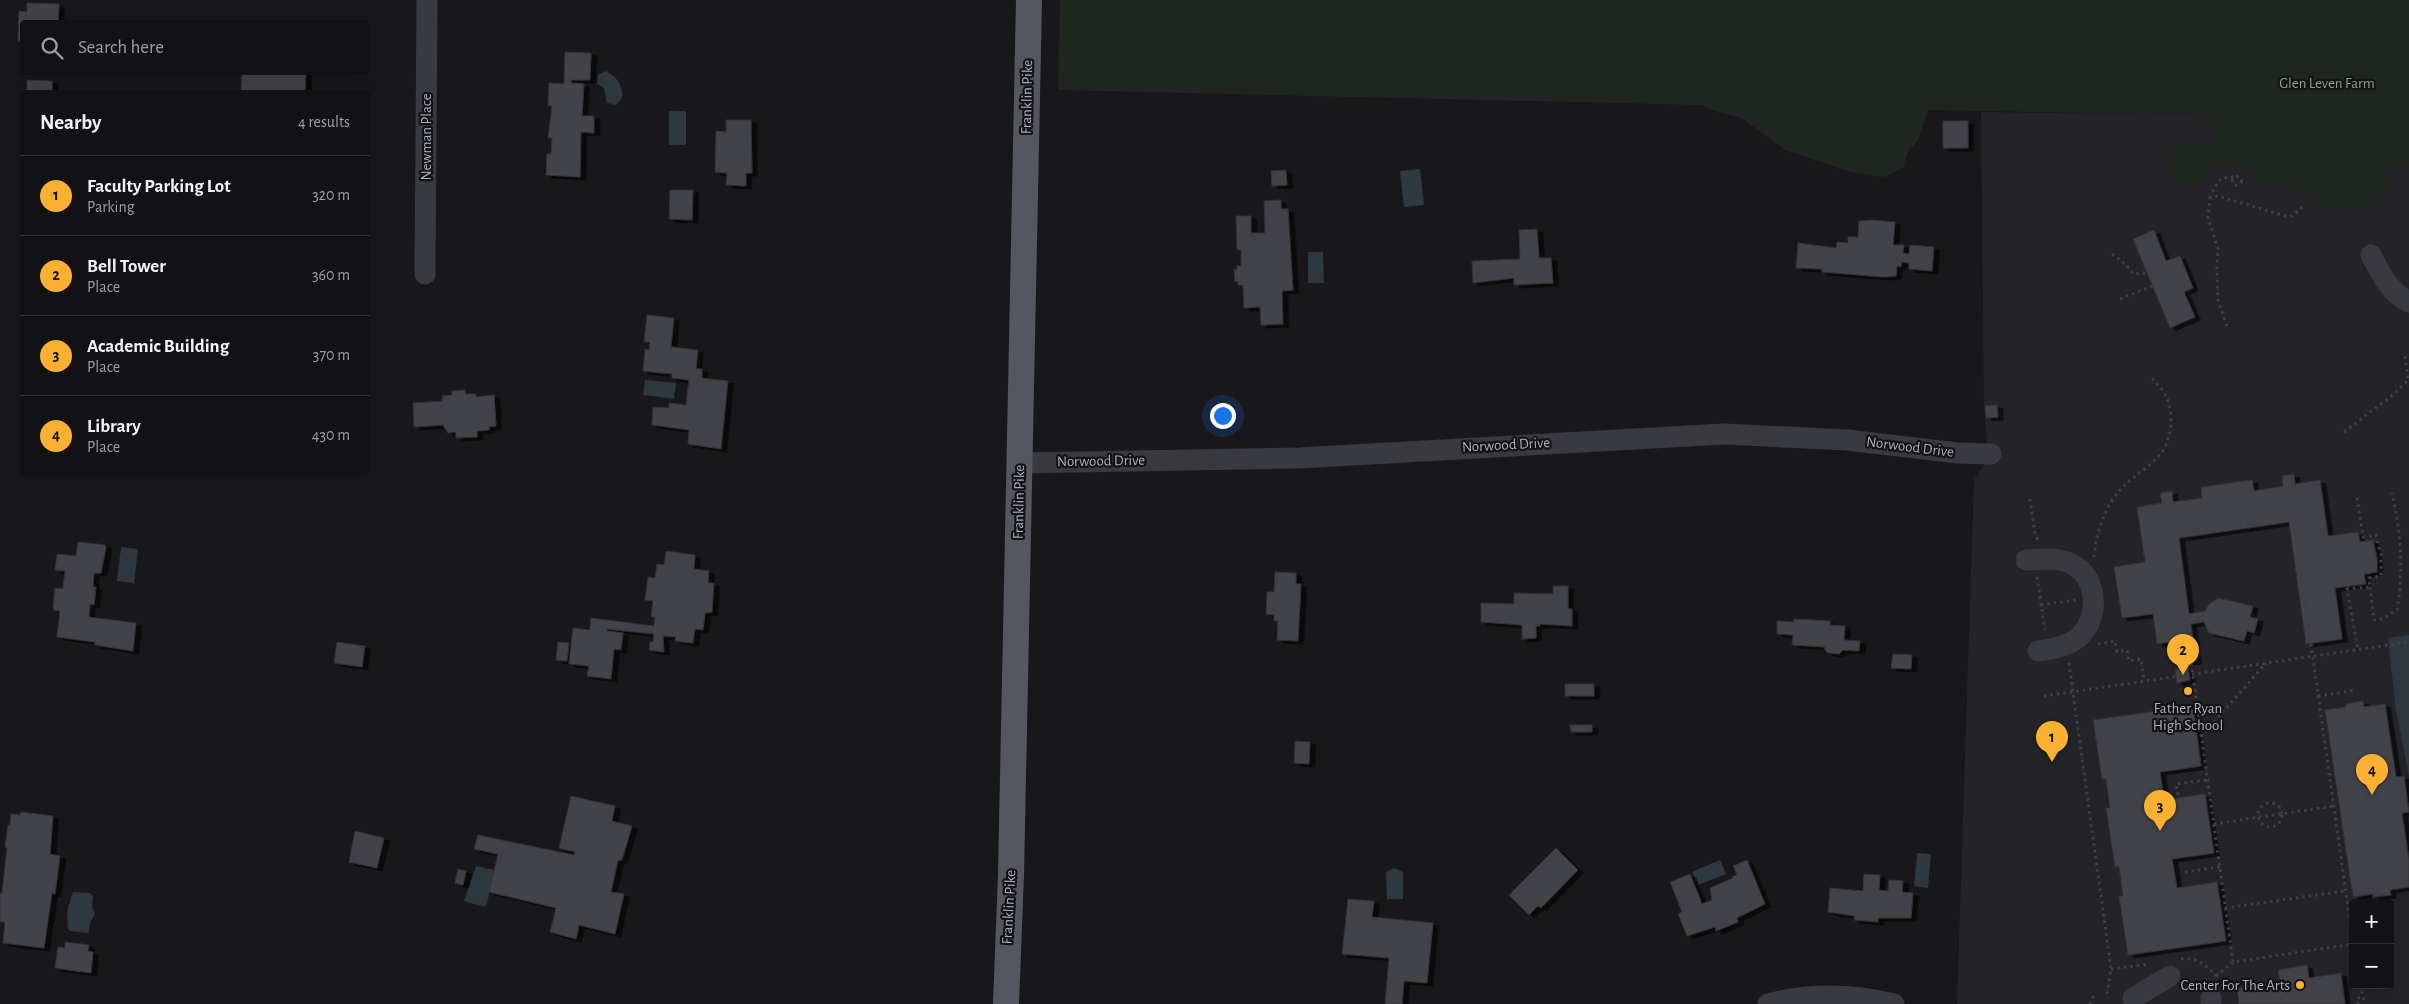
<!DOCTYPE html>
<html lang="en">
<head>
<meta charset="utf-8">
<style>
	body { margin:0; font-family:"Alegreya Sans",sans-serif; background:#1f2022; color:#f1f3f6 }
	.controls { position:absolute; right:15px; bottom:15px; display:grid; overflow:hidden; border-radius:5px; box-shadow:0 5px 20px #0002 }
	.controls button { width:45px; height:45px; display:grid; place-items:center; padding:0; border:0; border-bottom:1px solid #313234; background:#121214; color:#f1f3f6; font:25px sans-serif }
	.you { position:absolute; left:1222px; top:415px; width:18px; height:18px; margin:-12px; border:4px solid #fff; border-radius:50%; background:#1a73e8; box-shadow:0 0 0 8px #1a73e833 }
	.badge { display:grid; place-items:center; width:32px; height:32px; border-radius:50%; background:#fab131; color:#111; font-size:16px; font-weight:700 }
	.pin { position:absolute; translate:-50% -41px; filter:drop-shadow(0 1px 2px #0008) }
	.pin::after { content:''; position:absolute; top:26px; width:18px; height:15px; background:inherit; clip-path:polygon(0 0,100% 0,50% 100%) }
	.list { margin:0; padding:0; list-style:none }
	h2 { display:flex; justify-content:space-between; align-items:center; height:65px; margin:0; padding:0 20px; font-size:21px }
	h2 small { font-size:16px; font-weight:400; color:#9c9ea0 }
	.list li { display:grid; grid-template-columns:32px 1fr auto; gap:15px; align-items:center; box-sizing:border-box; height:80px; padding:0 20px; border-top:1px solid #313234 }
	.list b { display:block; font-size:19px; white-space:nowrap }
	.list p { margin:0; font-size:16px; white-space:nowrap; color:#9c9ea0 }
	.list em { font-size:16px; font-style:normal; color:#9c9ea0 }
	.icon { flex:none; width:28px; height:28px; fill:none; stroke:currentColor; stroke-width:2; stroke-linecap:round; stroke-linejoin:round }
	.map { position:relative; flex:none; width:2409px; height:1004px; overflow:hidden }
	.search { position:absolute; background:#121214; box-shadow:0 5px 20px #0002; left:20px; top:20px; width:350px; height:55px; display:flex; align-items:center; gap:12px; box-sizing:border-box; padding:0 18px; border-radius:5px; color:#9c9ea0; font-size:19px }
	.panel { position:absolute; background:#121214; box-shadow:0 5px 20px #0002; left:20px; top:90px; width:350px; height:385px; border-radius:5px }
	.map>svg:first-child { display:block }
	.built { fill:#242428; fill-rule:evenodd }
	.green { fill:#1e261f }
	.water { fill:#2d383f }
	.building { fill:#424348; stroke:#323237; filter:url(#shadow) }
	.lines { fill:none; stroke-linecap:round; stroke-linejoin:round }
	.path { stroke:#3f4147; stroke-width:3; stroke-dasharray:2.5 4; stroke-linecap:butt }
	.minor { stroke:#393a40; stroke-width:21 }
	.major { stroke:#55575f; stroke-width:26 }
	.poi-dot { fill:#fab131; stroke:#131316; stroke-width:2 }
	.labels { text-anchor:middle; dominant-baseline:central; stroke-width:4.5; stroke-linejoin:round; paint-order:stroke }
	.park-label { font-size:15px; fill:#80a682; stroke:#131316 }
	.street-label { font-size:15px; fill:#aab0bb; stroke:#131316 }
	.poi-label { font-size:15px; fill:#aab0bb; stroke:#131316 }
</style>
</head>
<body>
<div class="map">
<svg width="2409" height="1004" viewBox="0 0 2409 1004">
	<defs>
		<filter id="shadow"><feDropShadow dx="5.5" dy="3" stdDeviation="0" flood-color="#0009"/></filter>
	</defs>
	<rect width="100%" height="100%" fill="#18181b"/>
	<path class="built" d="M 1981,112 L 2220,115 L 2282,163 L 2409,166 L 2409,1004 L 1957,1004 L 1974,480 L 1991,454 L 1987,446 L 1984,406 ZM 2353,903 L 2390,903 L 2390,985 L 2353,985 Z"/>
	<path class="green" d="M 1060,0 L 2409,0 L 2409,166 L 2393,166 L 2384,196 L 2379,206 L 2342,209 L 2327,214 L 2307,193 L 2285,188 L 2262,188 L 2237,164 L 2211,168 L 2193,191 L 2175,181 L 2169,159 L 2176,144 L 2217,144 L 2211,125 L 2196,115 L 1928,110 L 1918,140 L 1908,152 L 1903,168 L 1884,177 L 1850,172 L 1785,150 L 1740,117 L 1720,113 L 1701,105 L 1058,90 Z"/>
	<g class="water">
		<path d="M 606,71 C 617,77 623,85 622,98 L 616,105 L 607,103 L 604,88 L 597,84 L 598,75 Z"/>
		<rect x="669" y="111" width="17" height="34"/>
		<path d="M 1420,169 L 1424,205 L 1404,207 L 1400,171 Z"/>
		<path d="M 1308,252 L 1323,252 L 1324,283 L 1308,283 Z"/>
		<path d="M 645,380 L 676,383 L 674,399 L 643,395 Z"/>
		<path d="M 121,547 L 138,549 L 134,583 L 117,581 Z"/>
		<path d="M 2409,635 L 2409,776 L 2396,711 L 2388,638 Z"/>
		<path d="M 1917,853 L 1931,854 L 1928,888 L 1914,886 Z"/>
		<path d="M 1720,860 L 1726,874 L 1698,885 L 1692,872 Z"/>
		<path d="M 476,866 L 494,870 L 487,904 L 484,907 L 464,901 Z"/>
		<path d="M 1394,868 L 1403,872 L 1403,899 L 1387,899 L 1386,872 Z"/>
		<path d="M 73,892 L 90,893 L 93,896 L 92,907 L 95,914 L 91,921 L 88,933 L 70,931 L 68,929 L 67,911 Z"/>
	</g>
	<g class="building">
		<path d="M 27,3 L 59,4 L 58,22 L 22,22 L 22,42 L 18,41 L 19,11 L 27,12 Z"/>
		<path d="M 565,52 L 591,53 L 590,80 L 571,80 L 571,83 L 584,84 L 582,116 L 594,116 L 594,133 L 581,132 L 580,177 L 546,175 L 547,154 L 551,154 L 552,138 L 548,138 L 552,106 L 548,106 L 549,83 L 564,84 Z"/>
		<path d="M 242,72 L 306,72 L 305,92 L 241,92 Z"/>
		<path d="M 27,80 L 52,81 L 52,92 L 23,92 L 27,91 Z"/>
		<path d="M 726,120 L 751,120 L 752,173 L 746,173 L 746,186 L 726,185 L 727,173 L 715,172 L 716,131 L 726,132 Z"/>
		<rect x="1943" y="121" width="25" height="27"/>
		<path d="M 1286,170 L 1287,185 L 1272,186 L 1271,171 Z"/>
		<path d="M 670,190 L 693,190 L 692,220 L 669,219 Z"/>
		<path d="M 1281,200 L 1281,209 L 1288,209 L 1293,290 L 1282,291 L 1283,324 L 1261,325 L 1260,307 L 1244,308 L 1243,285 L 1238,285 L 1238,281 L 1235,282 L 1234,269 L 1237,270 L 1237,266 L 1241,266 L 1241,250 L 1237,250 L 1236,216 L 1251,216 L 1251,233 L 1265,233 L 1264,201 Z"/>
		<path d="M 1871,220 L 1895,222 L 1893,245 L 1904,245 L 1903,253 L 1909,254 L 1910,245 L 1934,247 L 1932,271 L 1909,269 L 1909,263 L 1902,262 L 1901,267 L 1897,266 L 1896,276 L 1884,277 L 1822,272 L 1822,269 L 1796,268 L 1798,243 L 1836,248 L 1837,242 L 1848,243 L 1848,237 L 1858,237 L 1859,221 Z"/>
		<path d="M 1537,229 L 1539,258 L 1551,258 L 1553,283 L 1514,285 L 1514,278 L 1473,283 L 1472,261 L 1520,259 L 1519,230 Z"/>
		<path d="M 2154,230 L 2166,261 L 2180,256 L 2193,288 L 2184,292 L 2195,317 L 2170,328 L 2133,239 Z"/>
		<path d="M 647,315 L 674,318 L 671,347 L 698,350 L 696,369 L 702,369 L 702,378 L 728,381 L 721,449 L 688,444 L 689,430 L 652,425 L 653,407 L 669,408 L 669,403 L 686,405 L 689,380 L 672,378 L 672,374 L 643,371 L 645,349 L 649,350 L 650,342 L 644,342 Z"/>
		<path d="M 465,390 L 465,394 L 476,394 L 476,397 L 494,395 L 496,426 L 489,427 L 489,430 L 477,431 L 477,437 L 456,438 L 456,432 L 448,433 L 443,425 L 414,427 L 413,403 L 443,401 L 442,396 L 452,395 L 452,391 Z"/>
		<path d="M 1997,405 L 1998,417 L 1986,418 L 1985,406 Z"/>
		<path d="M 2294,474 L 2295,484 L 2320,480 L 2328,536 L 2358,532 L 2360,542 L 2373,540 L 2377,558 L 2377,572 L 2364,574 L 2366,584 L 2335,588 L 2342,639 L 2306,644 L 2289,522 L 2179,538 L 2189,614 L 2205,611 L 2209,604 L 2218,598 L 2253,606 L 2250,617 L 2258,619 L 2254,633 L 2247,631 L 2244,641 L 2209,633 L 2204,622 L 2191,624 L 2196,661 L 2185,662 L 2182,640 L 2157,644 L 2153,614 L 2122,618 L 2114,567 L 2145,562 L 2137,507 L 2162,503 L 2160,493 L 2172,491 L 2173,502 L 2202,498 L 2201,487 L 2252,480 L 2254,491 L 2283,486 L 2282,476 Z"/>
		<path d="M 78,542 L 105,545 L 106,548 L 101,573 L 94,573 L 93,587 L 96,587 L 94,605 L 90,604 L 89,617 L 136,623 L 133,651 L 95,645 L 95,642 L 57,637 L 60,611 L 53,610 L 55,588 L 63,589 L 65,571 L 55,570 L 57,554 L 76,556 Z"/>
		<path d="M 666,551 L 695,555 L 694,569 L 709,571 L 708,583 L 714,583 L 712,612 L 705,613 L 703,630 L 695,629 L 693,643 L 675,641 L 676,637 L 663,636 L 664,652 L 649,650 L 650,642 L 653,642 L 654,634 L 607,629 L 607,631 L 623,633 L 621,650 L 614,649 L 611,679 L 587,676 L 589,666 L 569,664 L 573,628 L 590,630 L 591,618 L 654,626 L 655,617 L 651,617 L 653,601 L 645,600 L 648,577 L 655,578 L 657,564 L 664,565 Z"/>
		<path d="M 1275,572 L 1296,573 L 1296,584 L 1301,584 L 1298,641 L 1277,640 L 1278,621 L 1274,621 L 1274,615 L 1266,614 L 1267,592 L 1274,592 Z"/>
		<path d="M 1553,586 L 1568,586 L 1568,609 L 1572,609 L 1572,626 L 1540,624 L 1540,626 L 1536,626 L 1536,638 L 1522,639 L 1522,625 L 1481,622 L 1481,603 L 1514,604 L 1514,593 L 1553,594 Z"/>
		<path d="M 1794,619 L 1830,621 L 1830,625 L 1845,626 L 1844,640 L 1860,641 L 1859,651 L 1843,650 L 1839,654 L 1828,653 L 1825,650 L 1825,647 L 1792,645 L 1793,635 L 1777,634 L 1777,621 L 1794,622 Z"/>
		<path d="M 337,642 L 365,646 L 362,667 L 334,663 Z"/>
		<path d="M 558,642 L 569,643 L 567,661 L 556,660 Z"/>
		<path d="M 1893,654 L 1912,655 L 1911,669 L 1891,668 Z"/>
		<path d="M 2188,667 L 2190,680 L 2177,683 L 2175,669 Z"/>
		<rect x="1565" y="684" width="29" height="12"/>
		<path d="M 2363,701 L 2364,707 L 2385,704 L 2396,777 L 2404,776 L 2409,812 L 2402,813 L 2409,860 L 2409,887 L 2390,890 L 2391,895 L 2373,897 L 2373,894 L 2353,897 L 2325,710 L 2346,707 L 2346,704 Z"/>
		<path d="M 2193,706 L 2201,766 L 2160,772 L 2164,800 L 2205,794 L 2214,853 L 2172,859 L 2177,888 L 2217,882 L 2226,941 L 2128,955 L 2119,896 L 2123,896 L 2119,866 L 2115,867 L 2106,808 L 2110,808 L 2106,779 L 2102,779 L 2093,720 Z"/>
		<path d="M 1570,725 L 1592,725 L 1592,732 L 1571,732 Z"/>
		<path d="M 1295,741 L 1310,742 L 1309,764 L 1294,763 Z"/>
		<path d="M 571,796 L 615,806 L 612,821 L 632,826 L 622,860 L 618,860 L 611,892 L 624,894 L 615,934 L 579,925 L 576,939 L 550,932 L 556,908 L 489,892 L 498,854 L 474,849 L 478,835 L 574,855 L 575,852 L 559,848 Z"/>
		<path d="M 21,812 L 53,816 L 50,854 L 60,856 L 55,894 L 52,893 L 44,948 L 3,943 L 5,922 L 0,922 L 0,893 L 2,893 L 7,848 L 5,847 L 8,825 L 10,825 L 11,814 L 20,815 Z"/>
		<path d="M 355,831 L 384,838 L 377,868 L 349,862 Z"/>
		<path d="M 1556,848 L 1578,870 L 1541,908 L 1538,906 L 1529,915 L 1509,895 Z"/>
		<path d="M 1747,860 L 1765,904 L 1737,918 L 1738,922 L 1716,931 L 1715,927 L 1687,936 L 1678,914 L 1682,912 L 1670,882 L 1690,874 L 1702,904 L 1712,900 L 1710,888 L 1733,878 L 1732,877 L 1737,875 L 1733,866 Z"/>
		<path d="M 458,869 L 466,871 L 463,885 L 455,883 Z"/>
		<path d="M 1864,874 L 1880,875 L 1879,890 L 1888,891 L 1889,880 L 1903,881 L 1902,892 L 1913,893 L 1911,918 L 1878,918 L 1878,922 L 1854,920 L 1855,916 L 1828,912 L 1830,888 L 1863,891 Z"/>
		<path d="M 1348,899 L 1374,901 L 1372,917 L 1433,923 L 1427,983 L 1404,981 L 1402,1004 L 1385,1004 L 1389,958 L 1342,954 Z"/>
		<path d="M 65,942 L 89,945 L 88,951 L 93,952 L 91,973 L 55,968 L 58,947 L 65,948 Z"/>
		<path d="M 2307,965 L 2309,978 L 2341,973 L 2345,1004 L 2239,1004 L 2237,988 L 2280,982 L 2278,970 Z"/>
	</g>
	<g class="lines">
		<g class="path">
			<circle cx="2237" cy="181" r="4.5"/>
			<path d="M 2210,198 L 2214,188 L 2222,178 L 2234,177"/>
			<path d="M 2112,254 L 2127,265 L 2133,274 L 2147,273"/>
			<path d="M 2120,299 L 2153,286"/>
			<path d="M 2227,326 L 2218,300 L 2217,269 L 2218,249 L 2208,217 L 2210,198 L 2218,196 L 2285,216 L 2292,216 L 2304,206"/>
			<path d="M 2344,432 L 2394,394 L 2408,380 L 2405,356"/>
			<path d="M 2357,498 L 2363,537 L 2376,535 L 2381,555 L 2381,576 L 2369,578 L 2370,587 L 2347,589 L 2358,650"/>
			<path d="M 2030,499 L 2035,533 L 2038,540"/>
			<path d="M 2094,557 C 2096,536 2102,514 2115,496 C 2126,481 2142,473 2155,460 C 2172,445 2175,416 2166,396 C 2163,389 2156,383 2152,378"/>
			<path d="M 2037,577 L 2045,630"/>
			<path d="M 2370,587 L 2374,620 L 2382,619 L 2397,610 C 2404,569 2401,533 2392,493"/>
			<path d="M 2041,605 L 2076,600"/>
			<path d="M 2098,644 L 2115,641 L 2117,652 L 2127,650 L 2129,661 L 2141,659 L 2144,681"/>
			<path d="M 2069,663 L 2111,969 L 2107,995"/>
			<path d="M 2044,696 L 2409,642"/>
			<path d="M 2318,696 L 2356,690"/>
			<path d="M 2201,737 L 2266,663"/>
			<path d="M 2178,795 L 2176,784 L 2207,780"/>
			<circle cx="2270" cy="815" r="12"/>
			<path d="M 2214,824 L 2334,806"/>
			<path d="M 2185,872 L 2220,867"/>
			<path d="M 2225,908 L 2345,891"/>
			<path d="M 2181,959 C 2197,957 2207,965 2216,976"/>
			<path d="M 2233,962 L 2173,533 L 2293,517 L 2353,943"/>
			<path d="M 2111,969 L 2150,964"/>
			<path d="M 2216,976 L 2233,962 L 2353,944"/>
			<path d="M 2360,985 L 2365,1004"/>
			<path d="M 2090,1004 L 2095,992"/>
			<path d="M 2358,1004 L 2357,998 L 2362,997"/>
		</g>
		<g class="minor">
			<path d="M 2371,255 C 2381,274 2389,292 2409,302"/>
			<path d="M 425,274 L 427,0"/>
			<path d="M 1020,463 L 1299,458 L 1724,434 L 1847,440 L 1958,453 L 1991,454"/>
			<path d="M 2026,560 C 2043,560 2060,556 2075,566 C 2100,581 2099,624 2075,640 C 2065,647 2050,649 2038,651"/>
			<path d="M 2133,998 L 2170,976"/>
			<path d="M 2211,999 L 2211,1004"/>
			<path d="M 1768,1004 C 1809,993 1853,994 1894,1004"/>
		</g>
		<path class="major" d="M 1006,1004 L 1011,874 L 1029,0"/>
	</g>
	<g class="poi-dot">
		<circle cx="2188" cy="691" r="5"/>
		<circle cx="2300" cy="985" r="5"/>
	</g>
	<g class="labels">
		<g class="park-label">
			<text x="2327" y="83">Glen Leven Farm</text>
		</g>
		<g class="street-label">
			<text transform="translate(1027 97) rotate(-89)">Franklin Pike</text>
			<text transform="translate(426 137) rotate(-90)">Newman Place</text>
			<text transform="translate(1506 445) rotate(-3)">Norwood Drive</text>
			<text transform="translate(1910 447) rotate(7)">Norwood Drive</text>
			<text transform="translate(1101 461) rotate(-1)">Norwood Drive</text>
			<text transform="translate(1019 502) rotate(-89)">Franklin Pike</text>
			<text transform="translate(1009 907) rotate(-87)">Franklin Pike</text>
		</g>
		<g class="poi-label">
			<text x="2188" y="708">Father Ryan<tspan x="2188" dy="17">High School</tspan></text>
			<text x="2290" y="985" text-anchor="end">Center For The Arts</text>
		</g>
	</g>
</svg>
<div class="controls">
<button>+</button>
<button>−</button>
</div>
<div class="you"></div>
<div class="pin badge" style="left:2052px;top:762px">1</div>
<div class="pin badge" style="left:2183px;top:675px">2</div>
<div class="pin badge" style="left:2160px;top:831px">3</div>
<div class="pin badge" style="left:2372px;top:795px">4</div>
<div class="search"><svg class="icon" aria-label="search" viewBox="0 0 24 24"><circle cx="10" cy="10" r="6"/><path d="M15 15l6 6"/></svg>Search here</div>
<section class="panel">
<h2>Nearby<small>4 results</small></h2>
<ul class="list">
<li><span class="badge">1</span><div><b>Faculty Parking Lot</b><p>Parking</p></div><em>320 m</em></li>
<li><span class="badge">2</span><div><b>Bell Tower</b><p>Place</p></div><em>360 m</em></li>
<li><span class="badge">3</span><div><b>Academic Building</b><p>Place</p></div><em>370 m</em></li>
<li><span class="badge">4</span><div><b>Library</b><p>Place</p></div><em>430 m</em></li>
</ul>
</section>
</div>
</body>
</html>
